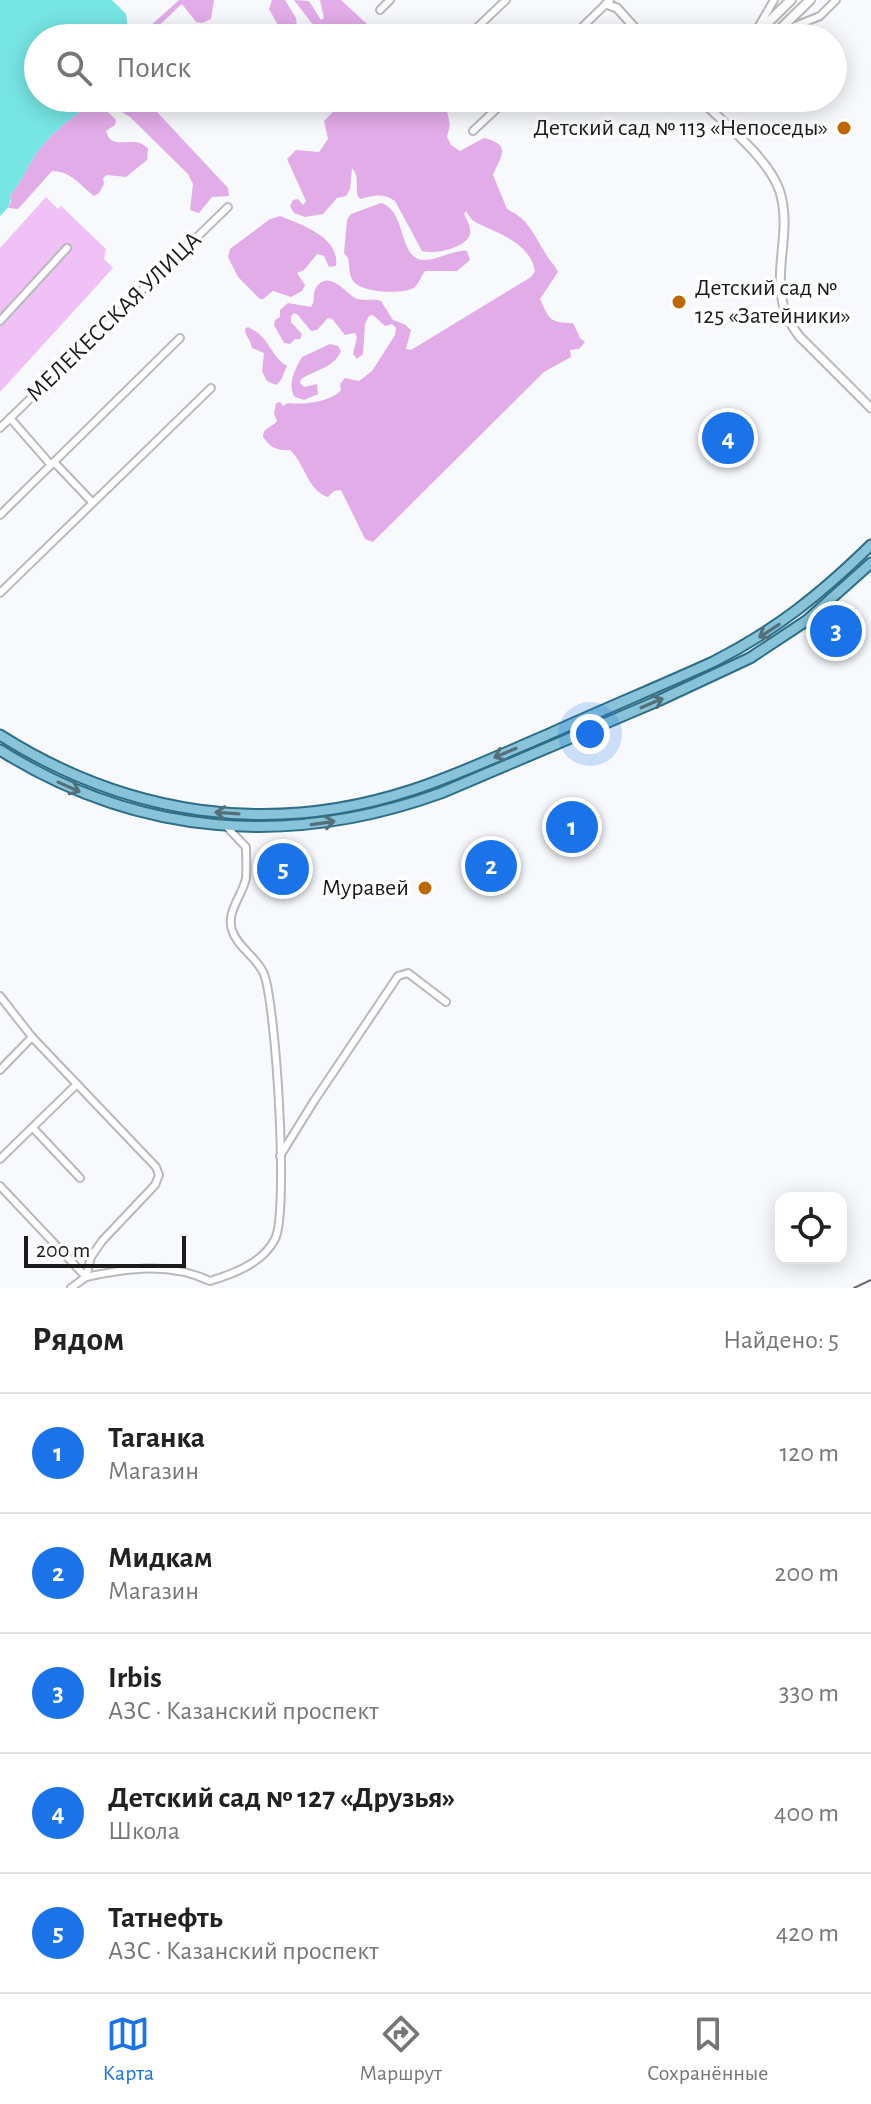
<!DOCTYPE html>
<html lang="ru">
<head>
<meta charset="utf-8">
<style>
	body { margin:0; font-family:"Alegreya Sans",sans-serif; background:#f6f6f6; color:#222 }
	.controls { position:absolute; right:24px; bottom:24px; display:grid; overflow:hidden; border-radius:16px; box-shadow:0 4px 20px #0003 }
	.controls button { width:72px; height:72px; display:grid; place-items:center; padding:0; border:0; border-bottom:2px solid #e0e0e0; background:#fff; color:#222; font:40px sans-serif }
	.scale { position:absolute; left:24px; bottom:20px; width:162px; box-sizing:border-box; padding-left:8px; border:4px solid #1b1b1c; border-top:0; font-size:22px; line-height:28px; white-space:nowrap; color:#1b1b1c; -webkit-text-stroke:6px #fff; paint-order:stroke }
	.you { position:absolute; left:590px; top:734px; width:28px; height:28px; margin:-20px; border:6px solid #fff; border-radius:50%; background:#1a73e8; box-shadow:0 0 0 12px #1a73e833 }
	.badge { display:grid; place-items:center; width:52px; height:52px; border-radius:50%; background:#1a73e8; color:#fff; font-size:26px; font-weight:700 }
	.pin { position:absolute; translate:-50% -50%; border:4px solid #fff; box-shadow:0 2px 8px #0006 }
	.list { margin:0; padding:0; list-style:none }
	h2 { display:flex; justify-content:space-between; align-items:center; height:104px; margin:0; padding:0 32px; font-size:34px }
	h2 small { font-size:26px; font-weight:400; color:#767676 }
	.list li { display:grid; grid-template-columns:52px 1fr auto; gap:24px; align-items:center; box-sizing:border-box; height:120px; padding:0 32px; border-top:2px solid #e0e0e0 }
	.list b { display:block; font-size:30px; white-space:nowrap }
	.list p { margin:0; font-size:26px; white-space:nowrap; color:#767676 }
	.list em { font-size:26px; font-style:normal; color:#767676 }
	.icon { flex:none; width:44px; height:44px; fill:none; stroke:currentColor; stroke-width:2; stroke-linecap:round; stroke-linejoin:round }
	.map { position:relative; flex:none; width:871px; height:1288px; overflow:hidden }
	.search { position:absolute; background:#fff; box-shadow:0 4px 20px #0003; left:24px; right:24px; top:24px; height:88px; display:flex; align-items:center; gap:20px; box-sizing:border-box; padding:0 28px; border-radius:44px; color:#767676; font-size:30px }
	.sheet { height:704px; background:#fff }
	nav { display:flex; justify-content:space-around; align-items:center; box-sizing:border-box; height:112px; border-top:2px solid #e0e0e0; background:#fff; font-size:22px; color:#767676 }
	nav a { display:grid; justify-items:center; gap:4px }
	nav .on { color:#1a73e8 }
	.map>svg:first-child { display:block }
	.green { fill:#f0c1f6 }
	.forest { fill:#e2ace9 }
	.water { fill:#76e5e4 }
	.lines { fill:none; stroke-linecap:round; stroke-linejoin:round }
	.minor-casing { stroke:#b7b9bc; stroke-width:10 }
	.tertiary-casing { stroke:#b7b9bc; stroke-width:11 }
	.secondary-casing { stroke:#b7b9bc; stroke-width:12 }
	.primary-casing { stroke:#2e6e87; stroke-width:13 }
	.minor { stroke:#fff; stroke-width:6 }
	.tertiary { stroke:#fff; stroke-width:7 }
	.secondary { stroke:#fff; stroke-width:8 }
	.primary { stroke:#88c3d9; stroke-width:9 }
	.rail { stroke:#69696b; stroke-width:2 }
	.oneway { stroke:#526f7a }
	.poi-dot { fill:#be6600; stroke:#fff; stroke-width:3 }
	.labels { text-anchor:middle; dominant-baseline:central; stroke-width:7; stroke-linejoin:round; paint-order:stroke }
	.poi-label { font-size:24px; fill:#1b1b1c; stroke:#fff; text-anchor:end }
	.street-label { font-size:24px; fill:#1b1b1c; stroke:#fff }
</style>
</head>
<body>
<div class="map">
<svg width="871" height="1288" viewBox="0 0 871 1288">
	<rect width="100%" height="100%" fill="#f7f9fc"/>
	<path class="green" d="M 46,197 L 58,209 L 61,206 L 106,249 L 104,259 L 113,268 L 0,392 L 0,248 Z"/>
	<g class="forest">
		<path d="M 179,0 L 214,0 L 211,19 L 202,23 L 196,22 L 182,4 C 164,19 153,38 128,38 L 129,35 L 139,36 Z"/>
		<path d="M 272,0 L 285,0 L 296,18 L 298,38 L 285,38 L 269,9 Z"/>
		<path d="M 294,0 L 309,1 L 321,20 L 324,18 L 320,0 L 341,0 L 382,38 L 323,38 Z"/>
		<path d="M 96,98 L 144,98 L 228,188 L 229,196 L 212,197 L 199,213 L 190,210 L 193,184 L 188,174 L 130,117 L 115,108 L 111,101 L 105,109 L 116,120 L 115,125 L 106,131 C 110,147 123,141 135,142 C 140,142 145,146 148,148 L 147,160 L 126,177 L 107,175 L 103,178 L 104,184 L 99,193 L 94,196 C 81,186 71,171 52,171 L 18,209 L 8,208 L 11,202 L 10,195 C 22,182 26,168 36,154 C 45,141 59,127 72,118 C 81,111 88,108 96,98 Z"/>
		<path d="M 347,98 L 451,98 L 446,107 L 450,125 L 447,137 L 451,145 L 460,151 L 484,138 C 513,145 500,157 493,175 L 507,209 C 528,219 533,233 544,251 C 548,259 555,265 558,272 L 540,299 C 549,320 551,323 573,323 L 580,338 L 585,342 L 579,349 L 570,350 L 571,357 L 544,372 L 373,542 L 365,539 L 341,490 L 334,491 L 328,497 C 308,491 305,464 290,450 C 277,451 271,448 263,437 C 263,427 272,428 277,421 L 274,414 L 276,403 L 280,402 L 283,406 L 288,403 C 303,405 331,402 341,390 L 340,384 L 345,378 L 359,381 L 372,371 L 395,335 L 396,328 L 392,324 L 385,326 L 373,315 L 369,316 L 365,324 L 363,354 L 357,359 L 353,354 L 357,337 L 355,333 L 345,335 L 332,319 L 328,318 L 317,330 L 311,331 L 298,315 L 294,313 L 291,316 L 291,322 L 302,334 L 300,339 L 295,339 L 290,344 L 284,343 L 274,325 L 275,320 L 280,317 L 280,310 L 288,303 L 311,307 C 316,299 312,295 316,288 C 328,269 345,292 355,298 C 363,302 373,298 381,301 L 393,320 L 404,324 L 411,330 L 406,349 L 411,350 L 531,277 L 535,271 C 529,240 494,233 472,220 L 466,211 L 464,214 C 467,220 471,227 470,234 C 467,248 433,255 422,251 L 395,201 C 383,193 374,195 361,199 L 358,197 C 355,187 360,177 352,168 L 350,189 L 346,196 L 337,198 L 323,214 L 305,217 L 294,213 L 290,206 L 293,200 L 298,199 L 303,205 L 306,201 L 287,159 L 296,150 L 319,152 L 328,139 L 324,121 Z"/>
		<path d="M 381,203 C 405,210 399,251 418,259 C 433,264 452,249 467,251 L 470,260 L 457,271 L 425,271 C 421,276 419,283 415,287 C 404,295 363,293 354,282 C 348,275 350,266 348,258 L 344,253 L 347,220 L 351,214 Z"/>
		<path d="M 280,216 C 302,225 340,237 336,266 L 329,267 L 324,256 L 317,254 L 304,270 L 297,273 L 305,285 L 302,291 L 291,297 L 273,291 L 263,299 L 260,299 L 238,277 L 228,257 L 230,249 L 270,219 Z"/>
		<path d="M 248,327 C 271,338 269,355 287,366 L 281,380 L 276,385 L 267,381 L 262,371 L 264,353 L 252,348 C 251,341 245,335 245,329 Z"/>
		<path d="M 330,344 L 338,346 L 341,351 C 334,368 315,370 301,379 L 300,383 L 304,387 L 317,384 L 318,394 L 304,400 L 295,397 C 287,385 295,369 302,357 Z"/>
	</g>
	<path class="water" d="M 0,0 L 112,0 L 126,14 L 129,35 L 128,38 L 38,38 L 38,98 L 96,98 C 88,108 81,111 72,118 C 59,127 45,141 36,154 C 26,168 22,182 10,195 C 12,205 7,209 0,216 Z"/>
	<g class="lines">
		<g class="minor-casing">
			<g id="minor">
				<path d="M 380,10 L 390,0"/>
				<path d="M 756,31 L 774,0"/>
				<path d="M 778,33 L 820,16 L 836,0"/>
				<path d="M 466,38 L 506,0"/>
				<path d="M 571,38 L 610,0"/>
				<path d="M 473,131 L 508,98"/>
				<path d="M 0,321 L 67,248"/>
				<path d="M 10,418 L 51,465"/>
				<path d="M 0,428 L 228,207"/>
				<path d="M 54,462 L 92,502"/>
				<path d="M 0,515 L 180,338"/>
				<path d="M 0,593 L 211,388"/>
				<path d="M 0,996 L 32,1037 L 156,1167 L 159,1175 L 155,1185 L 102,1241 L 91,1257 L 86,1277 L 71,1288"/>
				<path d="M 0,1070 L 32,1037"/>
				<path d="M 33,1128 L 80,1178"/>
				<path d="M 280,1156 L 314,1101 L 398,976 L 408,973 L 446,1002"/>
				<path d="M 0,1159 L 77,1084"/>
				<path d="M 0,1186 L 86,1277"/>
				<path d="M 86,1277 C 128,1268 170,1262 210,1281 C 233,1274 263,1263 275,1239 C 289,1212 276,1006 264,974 C 257,957 237,947 232,930 C 226,911 243,895 246,878 C 247,868 246,857 246,847 L 226,826"/>
			</g>
		</g>
		<g class="tertiary-casing">
			<g id="tertiary">
				<path d="M 606,4 L 617,8 L 644,38"/>
				<path d="M 704,103 C 727,126 770,160 780,192 C 795,242 761,288 799,336 L 871,408"/>
			</g>
		</g>
		<g class="secondary-casing">
			<g id="secondary">
				<path d="M 752,38 L 791,0"/>
				<path d="M 771,38 L 810,0"/>
				<path d="M 699,98 L 704,103 L 709,98"/>
			</g>
		</g>
		<g class="primary-casing">
			<g id="primary">
				<path d="M 0,735 C 126,815 269,837 412,790 C 458,775 502,754 547,735 C 602,710 658,687 713,662 C 776,630 821,594 871,545"/>
				<path d="M 0,750 C 137,836 289,848 441,793 L 660,700 L 750,658 L 806,621 L 871,563"/>
			</g>
		</g>
		<use href="#minor" class="minor"/>
		<use href="#tertiary" class="tertiary"/>
		<use href="#secondary" class="secondary"/>
		<use href="#primary" class="primary"/>
		<path class="rail" d="M 854,1288 L 871,1280"/>
	</g>
	<defs><path id="oneway-shaft" d="M-6 0H5M1.5-3L5.5 0L1.5 3" fill="none" stroke-width="1.6" stroke-linecap="round" stroke-linejoin="round" transform="scale(2)"/></defs>
	<g class="oneway">
		<use href="#oneway-shaft" transform="translate(769 631) rotate(147)"/>
		<use href="#oneway-shaft" transform="translate(652 703) rotate(-23)"/>
		<use href="#oneway-shaft" transform="translate(505 753) rotate(157)"/>
		<use href="#oneway-shaft" transform="translate(69 787) rotate(24)"/>
		<use href="#oneway-shaft" transform="translate(227 813) rotate(-176)"/>
		<use href="#oneway-shaft" transform="translate(323 823) rotate(-8)"/>
	</g>
	<g class="poi-dot">
		<circle cx="844" cy="128" r="8"/>
		<circle cx="679" cy="302" r="8"/>
		<circle cx="425" cy="888" r="8"/>
	</g>
	<g class="labels">
		<g class="poi-label">
			<text x="828" y="128">Детский сад № 113 «Непоседы»</text>
			<text x="695" y="288" text-anchor="start">Детский сад №<tspan x="695" dy="28">125 «Затейники»</tspan></text>
			<text x="409" y="888">Муравей</text>
		</g>
		<g class="street-label">
			<text transform="translate(114 317) rotate(-44)">МЕЛЕКЕССКАЯ УЛИЦА</text>
		</g>
	</g>
</svg>
<div class="controls">
<button><svg class="icon" aria-label="locate" viewBox="0 0 24 24"><circle cx="12" cy="12" r="6"/><path d="M12 2v4M12 18v4M2 12h4M18 12h4"/></svg></button>
</div>
<div class="scale">200 m</div>
<div class="you"></div>
<div class="pin badge" style="left:572px;top:827px">1</div>
<div class="pin badge" style="left:491px;top:866px">2</div>
<div class="pin badge" style="left:836px;top:631px">3</div>
<div class="pin badge" style="left:728px;top:438px">4</div>
<div class="pin badge" style="left:283px;top:869px">5</div>
<div class="search"><svg class="icon" aria-label="search" viewBox="0 0 24 24"><circle cx="10" cy="10" r="6"/><path d="M15 15l6 6"/></svg>Поиск</div>
</div>
<section class="sheet">
<h2>Рядом<small>Найдено: 5</small></h2>
<ul class="list">
<li><span class="badge">1</span><div><b>Таганка</b><p>Магазин</p></div><em>120 m</em></li>
<li><span class="badge">2</span><div><b>Мидкам</b><p>Магазин</p></div><em>200 m</em></li>
<li><span class="badge">3</span><div><b>Irbis</b><p>АЗС · Казанский проспект</p></div><em>330 m</em></li>
<li><span class="badge">4</span><div><b>Детский сад № 127 «Друзья»</b><p>Школа</p></div><em>400 m</em></li>
<li><span class="badge">5</span><div><b>Татнефть</b><p>АЗС · Казанский проспект</p></div><em>420 m</em></li>
</ul>
</section>
<nav>
<a class="on"><svg class="icon" aria-label="map" viewBox="0 0 24 24"><path d="M3 6l6-2 6 2 6-2v14l-6 2-6-2-6 2zM9 4v14M15 6v14"/></svg>Карта</a>
<a><svg class="icon" aria-label="directions" viewBox="0 0 24 24"><path d="M12 3l9 9-9 9-9-9zM9 14v-3h6M13 9l2 2-2 2"/></svg>Маршрут</a>
<a><svg class="icon" aria-label="saved" viewBox="0 0 24 24"><path d="M7 4h10v16l-5-4-5 4z"/></svg>Сохранённые</a>
</nav>
</body>
</html>
